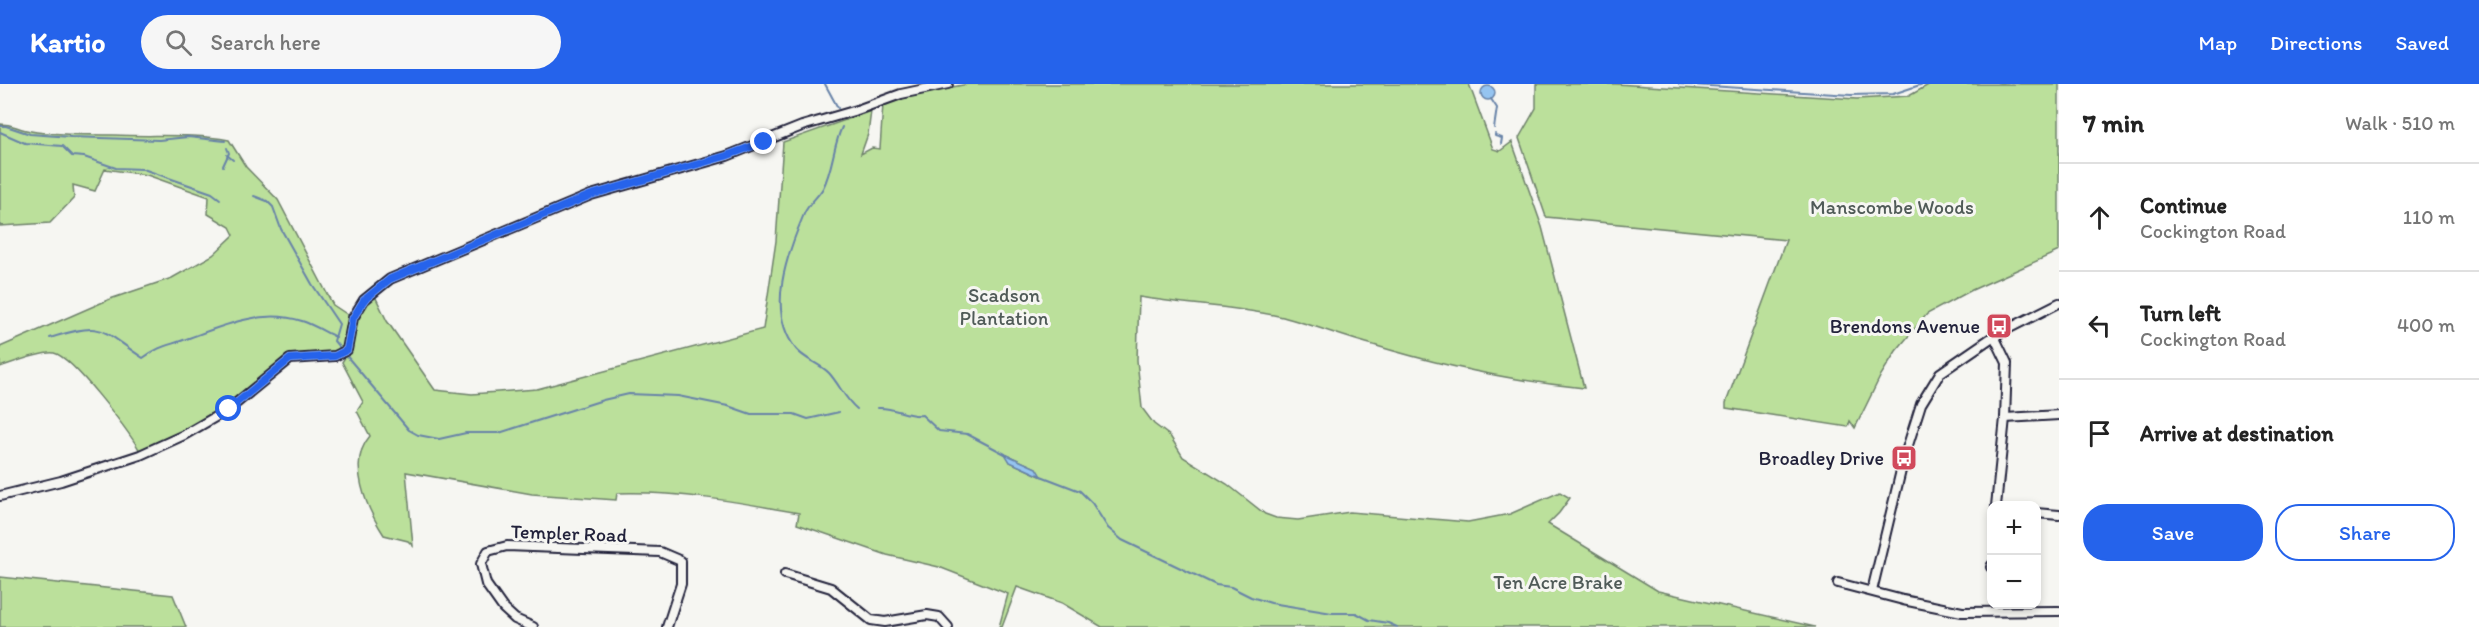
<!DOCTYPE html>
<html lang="en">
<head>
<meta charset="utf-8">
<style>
	body { margin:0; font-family:Itim,sans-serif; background:#f6f6f6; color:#222 }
	.controls { position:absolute; right:18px; bottom:18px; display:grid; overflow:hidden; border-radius:12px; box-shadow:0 3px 9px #0003 }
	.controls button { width:54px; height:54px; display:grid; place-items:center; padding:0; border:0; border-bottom:2px solid #e0e0e0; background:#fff; color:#222; font:30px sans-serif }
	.stop { position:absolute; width:18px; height:18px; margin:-14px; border:4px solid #2563eb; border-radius:50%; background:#fff }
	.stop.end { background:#2563eb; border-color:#fff; box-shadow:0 2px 6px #0008 }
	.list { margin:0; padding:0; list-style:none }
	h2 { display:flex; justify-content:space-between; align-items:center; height:78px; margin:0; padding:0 24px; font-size:26px }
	h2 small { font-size:20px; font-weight:400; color:#767676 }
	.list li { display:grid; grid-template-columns:39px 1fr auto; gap:18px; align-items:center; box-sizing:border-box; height:108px; padding:0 24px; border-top:2px solid #e0e0e0 }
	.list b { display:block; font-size:22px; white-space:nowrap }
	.list p { margin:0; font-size:20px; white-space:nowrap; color:#767676 }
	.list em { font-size:20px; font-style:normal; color:#767676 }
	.actions { display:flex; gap:12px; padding:18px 24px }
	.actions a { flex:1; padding:14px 0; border:2px solid #2563eb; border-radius:24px; text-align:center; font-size:21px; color:#2563eb }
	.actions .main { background:#2563eb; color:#fff }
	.icon { flex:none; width:33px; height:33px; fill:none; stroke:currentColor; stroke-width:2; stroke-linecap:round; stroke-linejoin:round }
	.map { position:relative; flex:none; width:2059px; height:543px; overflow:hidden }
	header { display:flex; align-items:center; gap:36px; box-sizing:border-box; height:84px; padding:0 30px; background:#2563eb; color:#fff }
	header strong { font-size:28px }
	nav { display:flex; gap:33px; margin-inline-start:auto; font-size:21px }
	.search { width:420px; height:54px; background:#f6f6f6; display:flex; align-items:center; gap:15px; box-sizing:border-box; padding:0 21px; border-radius:33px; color:#767676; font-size:22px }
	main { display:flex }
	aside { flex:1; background:#fff }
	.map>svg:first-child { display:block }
	.green { fill:#bbe09b; stroke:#6e816b; stroke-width:1.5; fill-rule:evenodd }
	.water { fill:#95c4f0; stroke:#6783a8; stroke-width:1.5 }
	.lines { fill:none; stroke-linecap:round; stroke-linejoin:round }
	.stream { stroke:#6783a8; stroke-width:2 }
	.street-casing { stroke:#22223b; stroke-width:12 }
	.street { stroke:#f6f6f2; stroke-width:8 }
	.route { stroke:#2563eb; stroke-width:8 }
	.labels { text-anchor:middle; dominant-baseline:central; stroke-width:6; stroke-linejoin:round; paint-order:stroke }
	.park-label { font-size:20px; fill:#505b58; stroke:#f6f6f2 }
	.poi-label { font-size:20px; fill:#22223b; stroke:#f6f6f2; text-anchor:end }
	.street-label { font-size:20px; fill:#22223b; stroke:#f6f6f2 }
</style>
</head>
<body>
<header>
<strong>Kartio</strong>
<div class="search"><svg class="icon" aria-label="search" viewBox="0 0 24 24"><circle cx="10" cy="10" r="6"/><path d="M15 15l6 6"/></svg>Search here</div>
<nav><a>Map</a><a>Directions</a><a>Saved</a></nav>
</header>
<main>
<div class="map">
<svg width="2059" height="543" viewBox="0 0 2059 543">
	<rect width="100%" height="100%" fill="#f6f6f2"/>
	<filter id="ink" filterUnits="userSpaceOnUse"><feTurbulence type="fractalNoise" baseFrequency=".0167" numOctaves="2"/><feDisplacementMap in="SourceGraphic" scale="12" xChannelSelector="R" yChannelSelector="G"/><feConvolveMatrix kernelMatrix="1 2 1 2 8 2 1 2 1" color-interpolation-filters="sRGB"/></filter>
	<g filter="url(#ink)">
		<g class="green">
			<path d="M 968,0 L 1469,0 L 1493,65 L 1500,67 L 1512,58 L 1542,143 L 1584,304 C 1512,297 1439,281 1370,260 C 1341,252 1313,241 1283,233 C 1236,222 1188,221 1139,213 L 1137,276 L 1142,324 L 1154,340 L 1170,352 L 1183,373 L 1227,400 L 1265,430 L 1276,434 L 1298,436 L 1350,428 L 1468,438 L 1510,430 L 1560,408 L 1570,414 L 1559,429 L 1548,440 L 1658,507 L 1815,543 L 1102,543 L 1062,519 L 1017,503 L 1002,543 L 999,543 L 1008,510 L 939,483 L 887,471 L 797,440 L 799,429 C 740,418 677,407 617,409 L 616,416 L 532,410 L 406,388 L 413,462 L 408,457 L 384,451 C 367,425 346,379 370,352 L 357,327 L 363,318 L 342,278 C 362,252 346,236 375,212 L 387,237 L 435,306 L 472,310 L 537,305 L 763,245 L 776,157 L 783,58 L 871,27 L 868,50 L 861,70 L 872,64 L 880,65 L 883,20 L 911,11 ZM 1007,371 L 1036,384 L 1040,392 L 1010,378 Z"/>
			<path d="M 1536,0 L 1616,0 L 1857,15 L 1909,12 L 1930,0 L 2059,0 L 2059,167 L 1972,206 L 1927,230 L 1896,267 L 1881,291 L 1855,344 L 1850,337 L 1848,343 L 1726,324 L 1726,319 L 1786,156 L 1546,133 L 1519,54 L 1536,24 Z"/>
			<path d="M 0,40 C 14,40 15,44 26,46 C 50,52 88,50 114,51 C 153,53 191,49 229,56 L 246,83 L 278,116 L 333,221 L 351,233 L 344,263 L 336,267 L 289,272 L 241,313 L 212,333 L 140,367 C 129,348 73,273 54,269 C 43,267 12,279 0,283 L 0,263 L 110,215 L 172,194 L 213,171 L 234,151 L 230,143 L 208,130 L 209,113 L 147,91 L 105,85 L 95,107 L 73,101 L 74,114 L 50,139 L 0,142 Z"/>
			<path d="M 0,493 L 173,511 L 186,543 L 0,543 Z"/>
		</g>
		<g class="water">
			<circle cx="1488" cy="9" r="7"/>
			<path d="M 1005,370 L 1036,384 L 1041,392 L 1010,378 Z"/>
		</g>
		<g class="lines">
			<g class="stream">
				<path d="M 825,0 L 838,24"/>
				<path d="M 1679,0 L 1851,11 L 1893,10 L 1923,0"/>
				<path d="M 1491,15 L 1497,24 L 1494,44"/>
				<path d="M 0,42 L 6,42 L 30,50 L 71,53 L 159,56 L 188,53 L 225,57"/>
				<path d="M 842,43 C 833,62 833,85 823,104 C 818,113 808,120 804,130 C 788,168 765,227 796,265 C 805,276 819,279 829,289 C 839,300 845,315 857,325"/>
				<path d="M 0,48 L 25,59 L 62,62 L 72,72 L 84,73 L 116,84 L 143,85 L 212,109 L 220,115"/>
				<path d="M 1495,50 L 1495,52 L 1502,54 L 1501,60"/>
				<path d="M 227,71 L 233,76"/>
				<path d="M 223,82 L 229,69 L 227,64"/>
				<path d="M 254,112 L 267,117 L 273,123 L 281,145 L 312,200 L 339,240 L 334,257 L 409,346 L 418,351 L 439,355 L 466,349 L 499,349 L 603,316 L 629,310 L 678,312 L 728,322 L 751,330 L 794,330 L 808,335 L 839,328"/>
				<path d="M 50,254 C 105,237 98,244 143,274 C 162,260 169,262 189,254 C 224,241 264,224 302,237 C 314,241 325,248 336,253"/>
				<path d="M 878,324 C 896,323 906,333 922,331 L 939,347 L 967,350 L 1005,370"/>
				<path d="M 1041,392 L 1080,407 L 1092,419 L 1108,444 L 1122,456 L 1216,501 L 1231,503 L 1251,513 L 1271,519 L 1332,529 L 1356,529 L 1369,536 L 1388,539 L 1397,543"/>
			</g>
			<g class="street-casing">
				<g id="street">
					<path d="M 1994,252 L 2007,279 L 2005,334 L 1996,422"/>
					<path d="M 2005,334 L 2059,331"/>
					<path d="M 0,412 L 61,397 L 140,371 L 184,351 L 229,325 L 290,275 L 335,272 L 347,266 L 353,234 L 364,216 L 390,195 L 591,111 L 727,72 L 802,42 L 857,26 L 901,10 L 948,0"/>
					<path d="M 2036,429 L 2059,431"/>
					<path d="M 1991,483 L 1992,481"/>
					<path d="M 785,490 L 831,504 L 871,536 L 885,538 L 927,531 L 939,533 L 948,543"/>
					<path d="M 1838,499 L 1903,516 L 1962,528 L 2059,527"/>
					<path d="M 1872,507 L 1904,374 L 1921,320 L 1940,289 L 1994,252 L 2059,219"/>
					<path d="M 533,543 L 515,535 L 503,524 L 486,500 L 481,480 L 488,467 L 507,462 L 660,468 L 681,477 L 681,500 L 667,543"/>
				</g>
			</g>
			<use href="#street" class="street"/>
		</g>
	</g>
	<g class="lines" filter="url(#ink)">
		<path class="route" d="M 229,325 L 290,275 L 335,272 L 347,266 L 353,234 L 364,216 L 390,195 L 591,111 L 726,72 L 764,58"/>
	</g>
	<defs>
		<g id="bus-square" transform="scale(1.35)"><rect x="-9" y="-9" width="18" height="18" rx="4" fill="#d1495b" stroke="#f6f6f2"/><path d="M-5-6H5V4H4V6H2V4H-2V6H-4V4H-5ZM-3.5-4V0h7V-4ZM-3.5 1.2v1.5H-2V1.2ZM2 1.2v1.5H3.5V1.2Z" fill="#fff"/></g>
	</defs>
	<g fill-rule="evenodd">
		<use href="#bus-square" x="1999" y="242"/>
		<use href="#bus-square" x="1904" y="374"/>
	</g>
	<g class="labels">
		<g class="park-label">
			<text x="1892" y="123">Manscombe Woods</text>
			<text x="1004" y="211">Scadson<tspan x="1004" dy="23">Plantation</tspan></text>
			<text x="1558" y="498">Ten Acre Brake</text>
		</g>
		<g class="poi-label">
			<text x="1980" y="242">Brendons Avenue</text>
			<text x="1884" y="374">Broadley Drive</text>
		</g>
		<g class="street-label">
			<text transform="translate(569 449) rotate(2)">Templer Road</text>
		</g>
	</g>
</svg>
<div class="controls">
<button>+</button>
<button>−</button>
</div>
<div class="stop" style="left:229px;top:325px"></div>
<div class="stop end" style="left:764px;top:58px"></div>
</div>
<aside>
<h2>7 min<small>Walk · 510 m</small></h2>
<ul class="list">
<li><svg class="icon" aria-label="ahead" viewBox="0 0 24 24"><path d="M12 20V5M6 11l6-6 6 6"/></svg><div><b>Continue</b><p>Cockington Road</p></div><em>110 m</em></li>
<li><svg class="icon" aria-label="left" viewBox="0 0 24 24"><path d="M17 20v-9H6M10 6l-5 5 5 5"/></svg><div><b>Turn left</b><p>Cockington Road</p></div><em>400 m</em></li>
<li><svg class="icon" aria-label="arrive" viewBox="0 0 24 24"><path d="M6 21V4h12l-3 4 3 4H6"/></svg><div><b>Arrive at destination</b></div></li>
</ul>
<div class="actions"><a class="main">Save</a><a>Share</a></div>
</aside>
</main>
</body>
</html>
